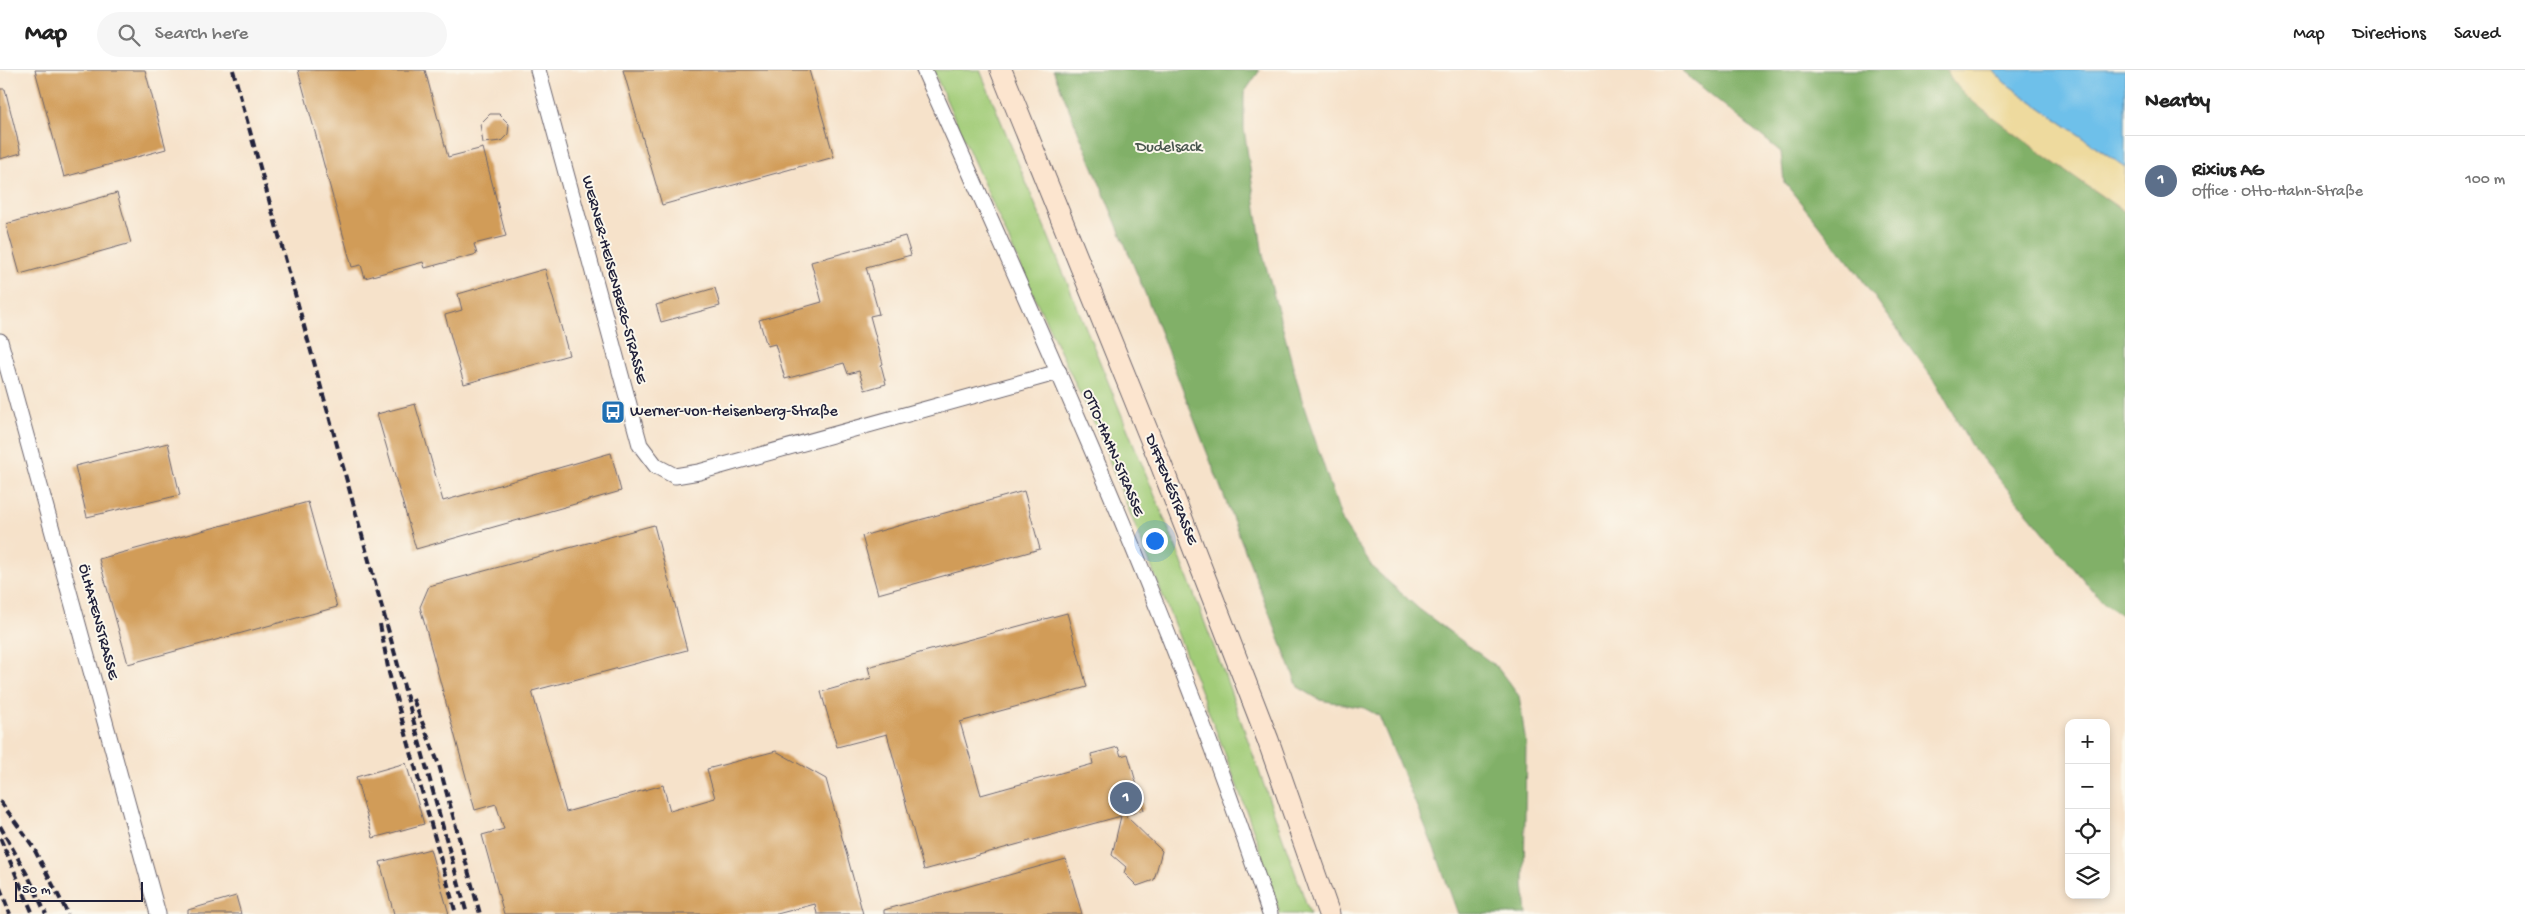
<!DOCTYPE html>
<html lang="en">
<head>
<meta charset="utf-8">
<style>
	body { margin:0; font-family:"Gochi Hand",sans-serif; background:#f6f6f6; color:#222 }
	.controls { position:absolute; right:15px; bottom:15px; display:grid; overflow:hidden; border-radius:10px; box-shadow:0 2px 8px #0003 }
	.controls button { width:45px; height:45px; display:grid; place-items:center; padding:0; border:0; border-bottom:1px solid #e0e0e0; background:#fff; color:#222; font:25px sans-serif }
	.scale { position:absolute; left:15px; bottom:12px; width:128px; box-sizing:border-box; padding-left:5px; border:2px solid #22223b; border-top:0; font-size:14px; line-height:18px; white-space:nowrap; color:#22223b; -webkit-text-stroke:4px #fbf7ec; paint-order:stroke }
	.you { position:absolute; left:1154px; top:470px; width:18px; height:18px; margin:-12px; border:4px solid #fff; border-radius:50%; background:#1a73e8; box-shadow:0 0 0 8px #1a73e833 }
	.badge { display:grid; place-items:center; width:32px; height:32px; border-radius:50%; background:#1f6fb2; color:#fff; font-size:16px; font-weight:700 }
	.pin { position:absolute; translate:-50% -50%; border:2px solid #fff; box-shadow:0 1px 5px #0006 }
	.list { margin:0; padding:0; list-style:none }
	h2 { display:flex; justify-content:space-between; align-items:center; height:65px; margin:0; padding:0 20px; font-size:21px }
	h2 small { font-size:16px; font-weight:400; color:#767676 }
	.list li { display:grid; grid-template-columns:32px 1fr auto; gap:15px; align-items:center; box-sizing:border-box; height:90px; padding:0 20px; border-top:1px solid #e0e0e0 }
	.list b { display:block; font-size:19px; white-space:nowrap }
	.list p { margin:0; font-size:16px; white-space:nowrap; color:#767676 }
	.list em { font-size:16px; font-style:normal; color:#767676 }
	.icon { flex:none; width:28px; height:28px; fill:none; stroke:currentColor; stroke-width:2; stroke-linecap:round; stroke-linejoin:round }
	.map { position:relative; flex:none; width:2125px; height:844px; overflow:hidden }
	header { display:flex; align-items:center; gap:30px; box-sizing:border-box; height:70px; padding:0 25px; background:#fff; border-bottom:1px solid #e0e0e0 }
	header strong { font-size:24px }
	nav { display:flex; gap:28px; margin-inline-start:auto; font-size:18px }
	.search { width:350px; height:45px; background:#f6f6f6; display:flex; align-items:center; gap:12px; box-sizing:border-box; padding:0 18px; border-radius:28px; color:#767676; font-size:19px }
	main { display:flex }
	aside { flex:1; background:#fff }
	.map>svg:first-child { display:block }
	.green { fill:#a2cc78; stroke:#62775a }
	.forest { fill:#81b068; stroke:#526952 }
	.sand { fill:#eeda9e; stroke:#887e6c }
	.water { fill:#6ec0ea; stroke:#487192 }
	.building { fill:#d19c58 }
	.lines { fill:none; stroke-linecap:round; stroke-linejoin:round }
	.street-casing { stroke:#6c656d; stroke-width:17 }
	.secondary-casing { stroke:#6c656d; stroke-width:23 }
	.street { stroke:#fff; stroke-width:15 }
	.secondary { stroke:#fce5cf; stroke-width:21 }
	.rail { stroke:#22223b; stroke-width:4; stroke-dasharray:8 4; stroke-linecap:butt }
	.labels { text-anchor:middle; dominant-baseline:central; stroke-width:4; stroke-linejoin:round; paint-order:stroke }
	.park-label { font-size:16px; fill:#48554d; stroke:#fbf7ec }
	.street-label { font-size:16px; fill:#22223b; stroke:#fbf7ec }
	.poi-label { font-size:16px; fill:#22223b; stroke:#fbf7ec; text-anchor:start }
</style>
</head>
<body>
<header>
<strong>Map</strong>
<div class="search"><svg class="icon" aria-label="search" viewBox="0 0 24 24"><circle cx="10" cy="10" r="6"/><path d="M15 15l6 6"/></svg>Search here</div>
<nav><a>Map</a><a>Directions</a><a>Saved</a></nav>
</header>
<main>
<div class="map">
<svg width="2125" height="844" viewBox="0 0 2125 844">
	<rect width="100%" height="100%" fill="#fbf7ec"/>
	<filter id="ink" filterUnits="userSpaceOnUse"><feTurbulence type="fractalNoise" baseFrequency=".02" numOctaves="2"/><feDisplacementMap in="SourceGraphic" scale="10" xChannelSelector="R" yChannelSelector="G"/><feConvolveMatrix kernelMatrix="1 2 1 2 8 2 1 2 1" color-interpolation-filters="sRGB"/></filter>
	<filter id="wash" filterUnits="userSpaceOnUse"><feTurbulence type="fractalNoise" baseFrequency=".0096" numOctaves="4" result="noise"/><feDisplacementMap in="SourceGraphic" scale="20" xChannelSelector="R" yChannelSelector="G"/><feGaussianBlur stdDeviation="1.12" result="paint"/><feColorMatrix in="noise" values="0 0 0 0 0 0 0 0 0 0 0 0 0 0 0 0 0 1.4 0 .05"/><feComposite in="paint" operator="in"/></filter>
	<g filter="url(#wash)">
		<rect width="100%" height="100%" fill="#f6e2ca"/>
		<path class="green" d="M 933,0 L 980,0 L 1178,482 L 1225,606 L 1310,844 L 1280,844 L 1257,770 L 1223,678 L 1096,357 L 1033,224 Z"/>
		<g class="forest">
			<path d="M 1053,0 L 1260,0 L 1244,23 L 1244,59 L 1263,185 L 1304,337 L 1343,453 L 1373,498 L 1419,539 L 1497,597 L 1519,626 L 1526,674 L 1524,814 L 1527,844 L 1458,844 L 1436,783 L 1379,646 L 1364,638 L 1320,630 L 1298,617 L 1149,233 Z"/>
			<path d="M 1681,0 L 1946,0 C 1961,26 1987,42 2010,60 C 2047,88 2086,115 2125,142 L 2125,547 L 2102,532 L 1970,374 L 1936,313 L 1856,201 L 1784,112 L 1781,82 Z"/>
		</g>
		<path class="sand" d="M 1946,0 L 1993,0 L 2004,12 L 2125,97 L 2125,142 C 2086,115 2047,88 2010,60 C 1987,42 1960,26 1946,0 Z"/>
		<path class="water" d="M 1993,0 L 2125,0 L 2125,97 L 2004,12 Z"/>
		<g id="blocks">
			<g class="building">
				<path d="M 35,0 L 145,0 L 166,79 L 64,107 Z"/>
				<path d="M 298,0 L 425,0 L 448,87 L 483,78 L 506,166 L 474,174 L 477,184 L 425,198 L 423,192 L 365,208 L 361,195 L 352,197 Z"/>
				<path d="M 623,0 L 809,0 L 834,87 L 662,135 Z"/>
				<path d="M 0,19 L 5,19 L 21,83 L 0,89 Z"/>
				<path d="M 490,44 L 499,44 L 509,54 L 508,64 L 501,71 L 483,73 L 480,54 Z"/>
				<path d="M 117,123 L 131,173 L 20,204 L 6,154 Z"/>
				<path d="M 905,166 L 911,185 L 866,197 L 879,244 L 870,246 L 883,294 L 881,295 L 886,314 L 865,320 L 859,301 L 848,304 L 844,293 L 785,309 L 775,274 L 767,276 L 759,250 L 822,232 L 811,192 Z"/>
				<path d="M 545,199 L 569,285 L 464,314 L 445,245 L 462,240 L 458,224 Z"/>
				<path d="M 715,218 L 720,236 L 661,252 L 656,235 Z"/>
				<path d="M 415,334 L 443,431 L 611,383 L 621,421 L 416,479 L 377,344 Z"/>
				<path d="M 168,373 L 180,425 L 87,447 L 75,396 Z"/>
				<path d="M 1024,421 L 1040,479 L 878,524 L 862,466 Z"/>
				<path d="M 308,432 L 337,537 L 128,594 L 99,489 Z"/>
				<path d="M 654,455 L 687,580 L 532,621 L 566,742 L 663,715 L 670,741 L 715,728 L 707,699 L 776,681 L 826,709 L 863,844 L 817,844 L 815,834 L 777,844 L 504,844 L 482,765 L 504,759 L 496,734 L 475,740 L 420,537 L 429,516 Z"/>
				<path d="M 1067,543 L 1087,617 L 960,652 L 981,725 L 1093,694 L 1091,684 L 1118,677 L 1121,686 L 1128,684 L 1144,740 L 1125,745 L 1162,781 L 1154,810 L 1137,816 L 1124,803 L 1126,797 L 1112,785 L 1121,746 L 924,800 L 887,664 L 837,677 L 821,622 L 871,608 L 868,597 Z"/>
				<path d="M 406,693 L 424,754 L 373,768 L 356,707 Z"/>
				<path d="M 430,779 L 449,844 L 394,844 L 380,792 Z"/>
				<path d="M 1066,789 L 1082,844 L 884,844 L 884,840 Z"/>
				<path d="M 236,826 L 241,844 L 188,844 L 188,840 Z"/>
			</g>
		</g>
	</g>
	<g filter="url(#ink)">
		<use href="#blocks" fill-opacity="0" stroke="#6c656d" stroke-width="1"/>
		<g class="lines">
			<g class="street-casing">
				<g id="street">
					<path d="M 538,0 L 640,375 L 656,396 L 675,406 L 699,402 L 1059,302"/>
					<path d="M 924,0 C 1048,277 1175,555 1270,844"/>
					<path d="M 0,271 L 158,844"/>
				</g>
			</g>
			<g class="secondary-casing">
				<path id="secondary" d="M 1001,0 L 1160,392 L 1268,670 L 1329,844"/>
			</g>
			<use href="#street" class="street"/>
			<use href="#secondary" class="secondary"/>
			<g class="rail">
				<path d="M 233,0 L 467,844"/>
				<path d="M 380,554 L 389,603 L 456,844"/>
				<path d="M 413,629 L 439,695 L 480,844"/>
				<path d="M 0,731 L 32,775 L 68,844"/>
				<path d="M 0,756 L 29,808 L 46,844"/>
				<path d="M 0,768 L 33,844"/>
				<path d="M 0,818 L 10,844"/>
			</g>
		</g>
	</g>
	<defs>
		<g id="bus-square" transform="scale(1.25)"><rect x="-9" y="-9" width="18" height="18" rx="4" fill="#1f6fb2" stroke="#fbf7ec"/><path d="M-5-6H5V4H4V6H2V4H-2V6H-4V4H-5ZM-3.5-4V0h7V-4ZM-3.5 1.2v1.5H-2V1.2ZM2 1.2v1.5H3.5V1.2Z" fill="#fff"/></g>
	</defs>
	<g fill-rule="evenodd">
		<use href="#bus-square" x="613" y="342"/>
	</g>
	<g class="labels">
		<g class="park-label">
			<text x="1169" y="78">Dudelsack</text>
		</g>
		<g class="street-label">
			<text transform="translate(613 210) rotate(75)">WERNER-HEISENBERG-STRASSE</text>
			<text transform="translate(1112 383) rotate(67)">OTTO-HAHN-STRASSE</text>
			<text transform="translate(1170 420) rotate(68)">DIFFENÉSTRASSE</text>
			<text transform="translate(97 552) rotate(75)">ÖLHAFENSTRASSE</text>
		</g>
		<g class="poi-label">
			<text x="630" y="342">Werner-von-Heisenberg-Straße</text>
		</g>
	</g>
</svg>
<div class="controls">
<button>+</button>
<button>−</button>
<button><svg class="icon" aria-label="locate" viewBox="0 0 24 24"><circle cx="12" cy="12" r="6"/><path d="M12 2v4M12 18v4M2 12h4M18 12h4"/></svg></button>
<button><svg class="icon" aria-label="layers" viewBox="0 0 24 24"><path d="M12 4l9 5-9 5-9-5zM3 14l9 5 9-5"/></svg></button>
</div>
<div class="scale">50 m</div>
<div class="you"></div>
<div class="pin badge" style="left:1126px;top:728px;background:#5c6f8a">1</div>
</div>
<aside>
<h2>Nearby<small></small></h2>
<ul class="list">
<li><span class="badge" style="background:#5c6f8a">1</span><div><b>Rixius AG</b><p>Office · Otto-Hahn-Straße</p></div><em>100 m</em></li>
</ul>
</aside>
</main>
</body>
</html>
